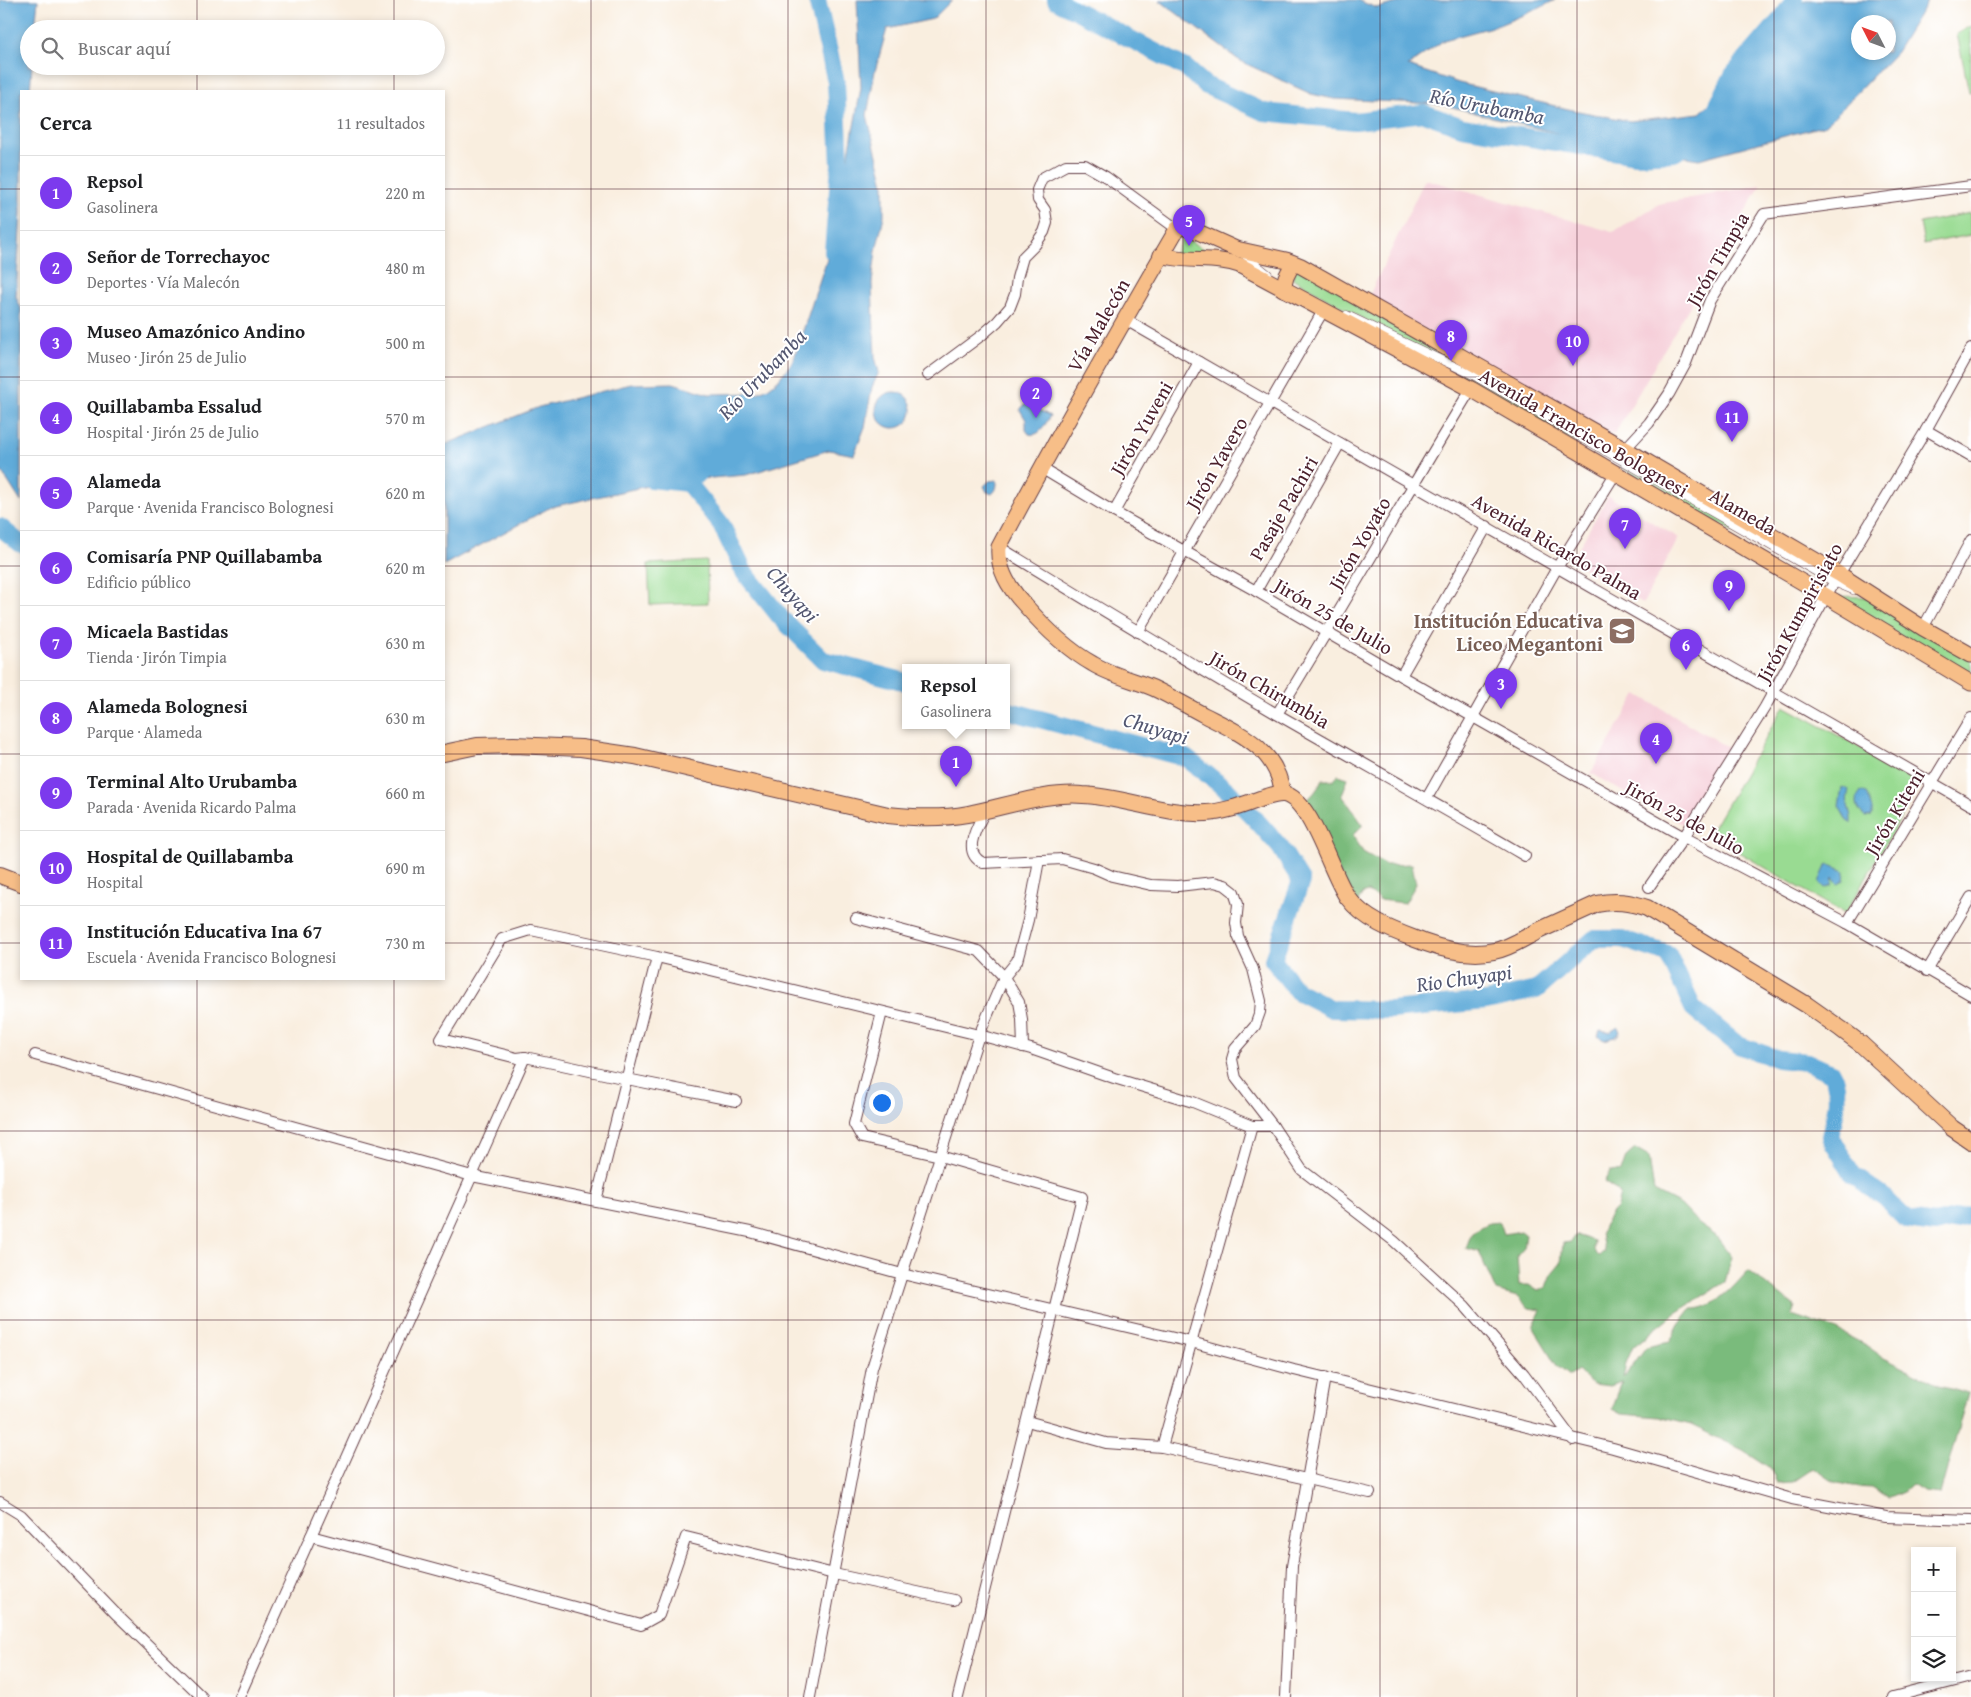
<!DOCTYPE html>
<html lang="es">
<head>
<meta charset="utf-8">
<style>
	body { margin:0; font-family:"Gentium Book Plus",serif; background:#f2f2f2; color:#202124 }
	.controls { position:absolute; right:15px; bottom:15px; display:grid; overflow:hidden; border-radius:0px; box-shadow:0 2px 8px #0003 }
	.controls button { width:45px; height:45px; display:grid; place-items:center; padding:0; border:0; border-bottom:1px solid #e0e0e0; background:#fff; color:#202124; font:25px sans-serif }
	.compass { position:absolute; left:1851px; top:15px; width:45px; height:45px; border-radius:50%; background:#fff; box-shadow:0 2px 8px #0003; rotate:312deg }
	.you { position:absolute; left:881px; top:1102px; width:18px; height:18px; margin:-12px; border:4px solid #fff; border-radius:50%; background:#1a73e8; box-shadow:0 0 0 8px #1a73e833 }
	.badge { display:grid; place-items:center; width:32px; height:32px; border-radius:50%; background:#7c3aed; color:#fff; font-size:16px; font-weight:700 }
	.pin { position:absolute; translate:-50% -41px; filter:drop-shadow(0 1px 2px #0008) }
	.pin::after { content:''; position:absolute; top:26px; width:18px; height:15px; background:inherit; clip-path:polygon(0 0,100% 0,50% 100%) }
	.popup { position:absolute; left:902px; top:664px; width:108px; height:65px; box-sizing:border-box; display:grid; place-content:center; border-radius:0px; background:#fff; filter:drop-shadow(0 1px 4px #0005); font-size:16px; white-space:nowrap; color:#757577 }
	.popup b { font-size:19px; color:#202124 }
	.popup::after { content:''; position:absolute; left:50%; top:100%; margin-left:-10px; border:10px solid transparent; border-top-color:#fff }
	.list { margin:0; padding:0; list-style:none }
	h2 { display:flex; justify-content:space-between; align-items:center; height:65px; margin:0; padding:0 20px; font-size:21px }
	h2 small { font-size:16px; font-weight:400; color:#757577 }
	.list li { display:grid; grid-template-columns:32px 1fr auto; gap:15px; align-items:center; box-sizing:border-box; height:75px; padding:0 20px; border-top:1px solid #e0e0e0 }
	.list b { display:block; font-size:19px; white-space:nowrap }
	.list p { margin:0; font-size:16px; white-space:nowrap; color:#757577 }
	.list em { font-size:16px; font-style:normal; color:#757577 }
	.icon { flex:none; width:28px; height:28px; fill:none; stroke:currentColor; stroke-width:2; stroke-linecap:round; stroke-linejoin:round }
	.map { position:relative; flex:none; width:1971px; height:1697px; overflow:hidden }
	.search { position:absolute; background:#fff; box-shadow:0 2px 8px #0003; left:20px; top:20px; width:425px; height:55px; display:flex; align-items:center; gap:12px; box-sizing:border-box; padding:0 18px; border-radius:28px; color:#757577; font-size:19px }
	.panel { position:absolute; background:#fff; box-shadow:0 2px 8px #0003; left:20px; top:90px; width:425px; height:890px; border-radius:0px }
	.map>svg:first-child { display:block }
	.built { fill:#f6cfd9 }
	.green { fill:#99db92; stroke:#727d5e }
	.forest { fill:#7abb7c; stroke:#626d54 }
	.water { fill:#61abd9; stroke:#566582; fill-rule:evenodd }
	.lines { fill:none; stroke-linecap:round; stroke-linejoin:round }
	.river { stroke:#61abd9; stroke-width:18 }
	.pedestrian-casing { stroke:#643e46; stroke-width:9 }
	.minor-casing { stroke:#643e46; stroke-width:12 }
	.primary-casing { stroke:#643e46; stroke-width:17 }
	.trunk-casing { stroke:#643e46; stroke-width:18 }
	.pedestrian { stroke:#fff; stroke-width:8 }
	.minor { stroke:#fff; stroke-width:10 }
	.primary { stroke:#f7be88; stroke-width:15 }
	.trunk { stroke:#f7be88; stroke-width:16 }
	.grid { fill:none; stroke:#4a1f2b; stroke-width:1; stroke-opacity:0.55 }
	.labels { text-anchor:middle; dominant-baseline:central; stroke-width:4; stroke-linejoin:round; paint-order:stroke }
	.street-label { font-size:20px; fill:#4a1f2b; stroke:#fff }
	.education-label { font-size:20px; font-weight:bold; fill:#785e54; stroke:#fff; text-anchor:end }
	.water-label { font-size:21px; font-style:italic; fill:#535771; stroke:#fff }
</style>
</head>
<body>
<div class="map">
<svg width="1971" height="1697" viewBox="0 0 1971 1697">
	<rect width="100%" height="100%" fill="#fff"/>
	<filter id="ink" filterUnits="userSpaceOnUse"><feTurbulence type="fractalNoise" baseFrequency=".02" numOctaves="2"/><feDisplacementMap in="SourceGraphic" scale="10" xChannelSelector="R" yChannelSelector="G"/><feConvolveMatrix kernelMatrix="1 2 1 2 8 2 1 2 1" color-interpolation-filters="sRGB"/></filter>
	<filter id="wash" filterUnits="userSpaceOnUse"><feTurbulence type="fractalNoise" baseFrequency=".0096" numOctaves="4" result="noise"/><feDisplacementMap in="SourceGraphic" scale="20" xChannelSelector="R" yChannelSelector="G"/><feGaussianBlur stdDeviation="1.12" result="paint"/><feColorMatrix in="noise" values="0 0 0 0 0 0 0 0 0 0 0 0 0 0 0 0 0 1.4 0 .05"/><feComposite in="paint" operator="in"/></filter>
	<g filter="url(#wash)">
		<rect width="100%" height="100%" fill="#f9eedf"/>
		<g class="built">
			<path d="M 1425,179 L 1613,232 L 1659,204 L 1761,185 L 1614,435 L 1368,298 Z"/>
			<path d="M 1608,496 L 1679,538 L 1643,603 L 1571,561 Z"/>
			<path d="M 1637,694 L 1727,747 L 1682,824 L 1630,793 L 1628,795 L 1591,773 Z"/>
		</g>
		<g class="green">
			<path d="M 1971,26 L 1971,92 L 1969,92 L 1957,34 Z"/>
			<path d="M 1970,213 L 1971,235 L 1924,244 L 1920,223 Z"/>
			<path d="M 1183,237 L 1214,255 L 1174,256 Z"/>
			<path d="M 1298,264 L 1611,443 L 1603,458 L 1292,278 Z"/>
			<path d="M 1628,454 L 1828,568 L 1821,581 L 1620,467 Z"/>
			<path d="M 707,561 L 708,603 L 650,605 L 648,564 Z"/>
			<path d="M 1838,596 L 1867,597 L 1971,655 L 1971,682 Z"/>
			<path d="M 1784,706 L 1922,781 L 1845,914 L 1709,835 Z"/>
		</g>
		<g class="forest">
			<path d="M 1338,775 L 1348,778 L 1342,795 L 1363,825 L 1353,835 L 1363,852 L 1386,865 L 1412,864 L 1416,884 L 1405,903 L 1379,900 L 1374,895 L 1367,892 L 1362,894 L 1357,904 L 1300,804 C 1311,798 1317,791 1322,780 L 1334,780 Z"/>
			<path d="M 1635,1149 L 1649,1157 L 1654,1191 L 1681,1205 L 1699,1224 L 1716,1236 L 1732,1257 L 1725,1282 L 1674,1314 L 1633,1347 L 1626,1363 L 1623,1378 L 1646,1347 L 1670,1342 L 1679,1324 L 1691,1309 C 1715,1310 1733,1287 1748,1271 L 1795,1306 L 1792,1315 L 1837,1330 L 1867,1346 L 1884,1358 L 1939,1385 L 1968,1393 L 1940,1494 L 1924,1492 L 1911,1485 L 1903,1492 L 1889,1498 L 1872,1487 L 1853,1486 L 1834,1482 L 1814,1468 L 1793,1482 L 1777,1483 L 1770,1468 L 1743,1450 L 1691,1425 L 1660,1417 L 1621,1414 L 1612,1409 L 1622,1382 L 1610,1386 L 1592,1384 L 1578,1371 L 1570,1376 L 1557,1366 L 1533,1327 L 1541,1310 L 1529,1308 L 1517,1297 L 1496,1291 L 1479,1252 L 1466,1248 L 1472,1232 L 1489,1223 L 1500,1222 L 1504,1234 L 1521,1231 L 1526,1235 L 1524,1248 L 1517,1256 L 1519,1285 L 1529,1285 L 1538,1291 L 1547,1287 L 1552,1274 L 1561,1263 L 1563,1243 L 1571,1242 L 1576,1235 L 1594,1241 L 1594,1251 L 1599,1256 L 1604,1251 L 1601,1233 L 1610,1214 L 1617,1207 L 1620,1193 L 1604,1182 L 1610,1171 L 1621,1172 L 1626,1157 Z"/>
		</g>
		<g class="water">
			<path d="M 0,0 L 38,0 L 35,29 L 29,29 L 29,66 L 32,66 L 30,91 L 21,91 L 21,213 L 16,297 L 21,308 L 21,502 L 0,469 Z"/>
			<path d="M 857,0 L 952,0 L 933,19 L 887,29 L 875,71 L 867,115 L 884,184 L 884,216 L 876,251 L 872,283 L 875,357 L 879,372 L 872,387 L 865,427 L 854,455 L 829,450 L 746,475 L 666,482 L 551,507 L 444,565 L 444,445 L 539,407 L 631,384 L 673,383 L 709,394 L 757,393 L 768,388 L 778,380 L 793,361 L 833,240 L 861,88 Z"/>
			<path d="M 1159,0 L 1357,0 L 1377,8 L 1409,0 L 1555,0 L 1540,8 L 1499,25 L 1444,40 L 1408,66 L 1459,83 L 1568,109 L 1630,121 L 1700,113 L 1759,56 L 1794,11 L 1805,0 L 1928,0 L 1896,52 L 1826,125 L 1699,159 L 1596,143 L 1440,104 L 1334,99 L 1311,94 L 1240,61 ZM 1888,22 L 1888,52 L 1858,52 L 1858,22 Z"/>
			<circle cx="894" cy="410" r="18"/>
			<path d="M 1029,404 L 1050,416 C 1045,424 1041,437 1029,434 L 1026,430 L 1026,420 L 1020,410 L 1024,405 Z"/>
			<path d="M 997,480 C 997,486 997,490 992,494 L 987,492 L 984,486 L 989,481 Z"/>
			<path d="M 1842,787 L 1849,790 C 1844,806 1852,809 1851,823 L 1847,821 L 1839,806 Z"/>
			<path d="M 1861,791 L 1866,793 L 1872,809 L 1872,816 L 1865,817 C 1857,809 1854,801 1861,791 Z"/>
			<path d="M 1827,864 L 1845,871 L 1844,881 L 1838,884 L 1833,878 L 1832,885 L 1825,888 L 1819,882 Z"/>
			<path d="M 1618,1027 L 1620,1032 L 1616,1037 L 1604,1040 L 1598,1036 L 1600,1030 L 1610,1032 Z"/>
		</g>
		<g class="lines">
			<g class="river">
				<path d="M 817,0 L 836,82 L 840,165 L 833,252"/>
				<path d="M 1056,0 L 1186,68 L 1205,85 L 1264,112 L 1355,121 L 1424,113 L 1462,127 L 1636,155 L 1674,153 L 1686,146"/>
				<path d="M 1786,46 L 1783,17 L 1794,0"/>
				<path d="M 1717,107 L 1733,75 L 1783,17"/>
				<path d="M 651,479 L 688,483 L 707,464"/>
				<path d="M 688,483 L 721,524 L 744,572 L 781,618 L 823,660 L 906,682"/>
				<path d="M 0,527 L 21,544"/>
				<path d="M 1006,710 L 1186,758 L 1227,790 L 1256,820 L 1280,847 L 1301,881 L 1273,960 L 1297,991 L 1332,1009 L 1391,1010 L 1486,1001 L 1536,990 L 1594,939 L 1622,939 L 1668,954 L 1693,1008 L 1738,1045 L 1778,1059 L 1807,1062 L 1833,1074 C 1841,1099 1835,1113 1830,1137 L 1853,1175 L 1884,1197 L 1907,1220 L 1935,1224 L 1971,1215"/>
			</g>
		</g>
	</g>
	<g filter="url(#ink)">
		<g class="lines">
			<g class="pedestrian-casing">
				<g id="pedestrian">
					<path d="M 1242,253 L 1268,274"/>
					<path d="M 1347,315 L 1473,375 L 1834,582 L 1853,590"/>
				</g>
			</g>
			<g class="minor-casing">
				<g id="minor">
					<path d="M 1124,319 L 1971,805"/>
					<path d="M 928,375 L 982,335 L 997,322 L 1010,307 L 1015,294 L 1017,278 L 1023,257 L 1035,245 L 1044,232 L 1047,223 L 1045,210 L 1038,200 L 1037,190 L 1042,178 L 1066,165 L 1085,165 L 1106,177 L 1177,229"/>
					<path d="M 1926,430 L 1971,456"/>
					<path d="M 1625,449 L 1649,423 L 1669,394 L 1686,363 L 1710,300 L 1764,214 L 1971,186"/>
					<path d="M 1041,468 L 1114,512 L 1256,591 L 1401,676 L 1684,837 L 1847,923 L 1971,995"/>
					<path d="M 1114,512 L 1199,362"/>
					<path d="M 999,547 C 1091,603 1183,659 1275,713 C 1358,761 1442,807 1525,856"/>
					<path d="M 1256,591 L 1340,443"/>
					<path d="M 1923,628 L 1971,540"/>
					<path d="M 1138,632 L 1323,311"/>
					<path d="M 1401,676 L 1487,526"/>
					<path d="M 1277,714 C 1343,607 1405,497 1471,389"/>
					<path d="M 1427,798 L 1558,566 L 1615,474"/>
					<path d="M 985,811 C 977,827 961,852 983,863 L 1062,859 L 1094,868 L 1112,876 L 1151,885 L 1178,886 L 1214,882 L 1225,885 L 1234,892 L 1238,904 L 1236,923 L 1238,936 L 1253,969 L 1261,1001 L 1260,1012 L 1255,1026 L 1235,1049 L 1232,1059 L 1236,1078 L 1273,1126 L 1302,1170 L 1394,1241 L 1465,1306 L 1524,1374 L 1573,1440"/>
					<path d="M 1649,887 L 1684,837 L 1765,707 L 1826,596 L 1926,430 L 1971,349"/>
					<path d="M 856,918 L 979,951 L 1004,977 L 1019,1002 L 1022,1019 L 1023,1047"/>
					<path d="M 1847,923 L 1971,718"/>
					<path d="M 1927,971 L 1971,897"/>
					<path d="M 882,1012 L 854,1124 L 862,1138 L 940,1156 L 1082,1197 L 958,1697"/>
					<path d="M 35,1055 L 472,1176 L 750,1232 L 902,1274 L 1191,1342 L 1294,1370 L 1613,1448 L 1792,1499 L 1886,1517 L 1971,1520"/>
					<path d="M 525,1057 L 517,1058 L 441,1039 L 502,939 L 531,930 L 657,957 L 979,1035 L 1031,1049 L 1114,1078 L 1193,1102 L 1252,1126 L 1273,1126"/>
					<path d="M 596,1201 L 657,957"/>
					<path d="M 1027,1421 L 1106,1443 L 1162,1447 L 1370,1493"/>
					<path d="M 1162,1447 L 1252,1126"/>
					<path d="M 0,1502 L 21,1515 L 117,1615 L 202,1697"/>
					<path d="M 311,1536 L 641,1625 L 659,1615 L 686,1537 L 834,1574 L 954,1600"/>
					<path d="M 239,1697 L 525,1057 L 627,1079 L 736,1101"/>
					<path d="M 810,1697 L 872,1368 L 979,1035 L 1004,977 L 1017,961 L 1028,920 L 1039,860"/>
					<path d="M 1286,1697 L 1292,1566 L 1325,1377"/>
					<path d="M 1893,1697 L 1971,1677"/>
				</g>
			</g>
			<g class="primary-casing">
				<g id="primary">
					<path d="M 1161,255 C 1187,263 1213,256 1239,265 L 1471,389 L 1826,596 L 1971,683"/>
					<path d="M 1283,289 L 1286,277 L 1293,263"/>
					<path d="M 1283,794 C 1276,748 1241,734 1204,715 C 1187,706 1170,696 1153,688 C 1133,680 1111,675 1093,664 C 1066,649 1044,627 1024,604 C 1009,588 997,569 999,547 C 1056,439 1116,334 1177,229 L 1181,226 L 1187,227 L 1236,249 L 1286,260 L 1301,266 L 1625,449 L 1839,574 L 1923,628 L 1971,655"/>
				</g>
			</g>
			<g class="trunk-casing">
				<g id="trunk">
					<path d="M 444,753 L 477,746 L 514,745 L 581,748 L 635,756 L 888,815 C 915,818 941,819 968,814 C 1006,807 1044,792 1083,795 C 1124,797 1165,815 1206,813 C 1225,812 1243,805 1260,799 C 1268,797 1275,793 1284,794 C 1312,800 1331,875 1348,898 C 1366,922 1397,932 1423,942 C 1445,950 1472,956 1494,951 C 1510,948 1524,938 1538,931 C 1558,922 1577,913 1597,904 C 1615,900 1629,902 1647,908 L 1807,1005 L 1841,1029 L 1861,1044 L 1952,1128 L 1971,1141"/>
					<path d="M 0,875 L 21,883"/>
				</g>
			</g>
			<use href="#pedestrian" class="pedestrian"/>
			<use href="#minor" class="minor"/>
			<use href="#primary" class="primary"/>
			<use href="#trunk" class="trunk"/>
		</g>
	</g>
	<path class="grid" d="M 197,0 L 197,29M 394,0 L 394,29M 591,0 L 591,1697M 788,0 L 788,1697M 986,0 L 986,1697M 1183,0 L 1183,1697M 1380,0 L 1380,1697M 1577,0 L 1577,1697M 1774,0 L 1774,1697M 197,66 L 197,91M 394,66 L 394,91M 0,189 L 21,189M 444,189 L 1971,189M 0,377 L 21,377M 444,377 L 1971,377M 0,566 L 21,566M 444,566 L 1971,566M 0,754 L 21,754M 444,754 L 1971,754M 0,943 L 21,943M 444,943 L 1971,943M 197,979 L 197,1697M 394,979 L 394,1697M 0,1131 L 1971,1131M 0,1320 L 1971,1320M 0,1508 L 1971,1508"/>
	<defs>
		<g id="school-square" transform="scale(1.4375)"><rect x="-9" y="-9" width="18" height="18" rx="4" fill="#8d6e63" stroke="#fff"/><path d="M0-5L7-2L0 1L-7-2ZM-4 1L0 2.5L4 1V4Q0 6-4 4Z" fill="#fff"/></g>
	</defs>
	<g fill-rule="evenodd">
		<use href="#school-square" x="1622" y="631"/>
	</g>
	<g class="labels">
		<g class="street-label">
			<text transform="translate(1717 259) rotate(-60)">Jirón Timpia</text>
			<text transform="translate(1098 325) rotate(-60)">Vía Malecón</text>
			<text transform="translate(1141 428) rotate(-60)">Jirón Yuveni</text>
			<text transform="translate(1584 432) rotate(30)">Avenida Francisco Bolognesi</text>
			<text transform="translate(1216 463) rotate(-60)">Jirón Yavero</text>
			<text transform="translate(1283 508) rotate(-60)">Pasaje Pachiri</text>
			<text transform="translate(1743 511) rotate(30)">Alameda</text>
			<text transform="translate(1359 543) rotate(-60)">Jirón Yoyato</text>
			<text transform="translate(1557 546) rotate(30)">Avenida Ricardo Palma</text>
			<text transform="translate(1799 612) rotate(-61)">Jirón Kumpirisiato</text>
			<text transform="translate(1334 616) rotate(30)">Jirón 25 de Julio</text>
			<text transform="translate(1270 689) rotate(30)">Jirón Chirumbia</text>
			<text transform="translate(1894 812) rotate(-59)">Jirón Kiteni</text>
			<text transform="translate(1685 817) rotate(29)">Jirón 25 de Julio</text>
		</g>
		<g class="education-label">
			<text x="1603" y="620">Institución Educativa<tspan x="1603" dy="23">Liceo Megantoni</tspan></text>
		</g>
		<g class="water-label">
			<text transform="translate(1487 106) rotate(11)">Río Urubamba</text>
			<text transform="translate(762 374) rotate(-46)">Río Urubamba</text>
			<text transform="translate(793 594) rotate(49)">Chuyapi</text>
			<text transform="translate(1156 728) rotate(17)">Chuyapi</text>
			<text transform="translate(1464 978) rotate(-8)">Rio Chuyapi</text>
		</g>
	</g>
</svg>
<div class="controls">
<button>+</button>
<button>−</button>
<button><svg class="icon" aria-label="layers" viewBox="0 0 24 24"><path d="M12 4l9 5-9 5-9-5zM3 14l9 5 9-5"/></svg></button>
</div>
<svg class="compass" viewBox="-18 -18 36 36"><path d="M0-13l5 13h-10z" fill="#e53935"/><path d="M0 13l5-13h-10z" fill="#757577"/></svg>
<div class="you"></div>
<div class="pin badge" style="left:956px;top:787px">1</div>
<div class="popup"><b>Repsol</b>Gasolinera</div>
<div class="pin badge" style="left:1036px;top:418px">2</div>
<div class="pin badge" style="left:1501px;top:709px">3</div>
<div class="pin badge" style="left:1656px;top:764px">4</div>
<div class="pin badge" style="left:1189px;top:246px">5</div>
<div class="pin badge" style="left:1686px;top:670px">6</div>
<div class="pin badge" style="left:1625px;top:549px">7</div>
<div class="pin badge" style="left:1451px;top:361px">8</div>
<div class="pin badge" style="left:1729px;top:611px">9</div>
<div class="pin badge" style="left:1573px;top:366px">10</div>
<div class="pin badge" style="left:1732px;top:442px">11</div>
<div class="search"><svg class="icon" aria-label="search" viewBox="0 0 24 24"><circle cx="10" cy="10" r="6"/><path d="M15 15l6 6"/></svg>Buscar aquí</div>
<section class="panel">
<h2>Cerca<small>11 resultados</small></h2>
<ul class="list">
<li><span class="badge">1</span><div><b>Repsol</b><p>Gasolinera</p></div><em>220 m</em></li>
<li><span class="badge">2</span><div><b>Señor de Torrechayoc</b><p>Deportes · Vía Malecón</p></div><em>480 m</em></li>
<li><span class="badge">3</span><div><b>Museo Amazónico Andino</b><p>Museo · Jirón 25 de Julio</p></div><em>500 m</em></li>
<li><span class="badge">4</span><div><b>Quillabamba Essalud</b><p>Hospital · Jirón 25 de Julio</p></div><em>570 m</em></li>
<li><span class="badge">5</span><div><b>Alameda</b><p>Parque · Avenida Francisco Bolognesi</p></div><em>620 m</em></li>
<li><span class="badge">6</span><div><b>Comisaría PNP Quillabamba</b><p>Edificio público</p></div><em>620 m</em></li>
<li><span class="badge">7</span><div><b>Micaela Bastidas</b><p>Tienda · Jirón Timpia</p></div><em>630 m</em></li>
<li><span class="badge">8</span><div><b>Alameda Bolognesi</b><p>Parque · Alameda</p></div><em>630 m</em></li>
<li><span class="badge">9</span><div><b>Terminal Alto Urubamba</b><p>Parada · Avenida Ricardo Palma</p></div><em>660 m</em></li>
<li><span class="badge">10</span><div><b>Hospital de Quillabamba</b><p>Hospital</p></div><em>690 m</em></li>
<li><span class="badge">11</span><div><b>Institución Educativa Ina 67</b><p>Escuela · Avenida Francisco Bolognesi</p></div><em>730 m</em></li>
</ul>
</section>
</div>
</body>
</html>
